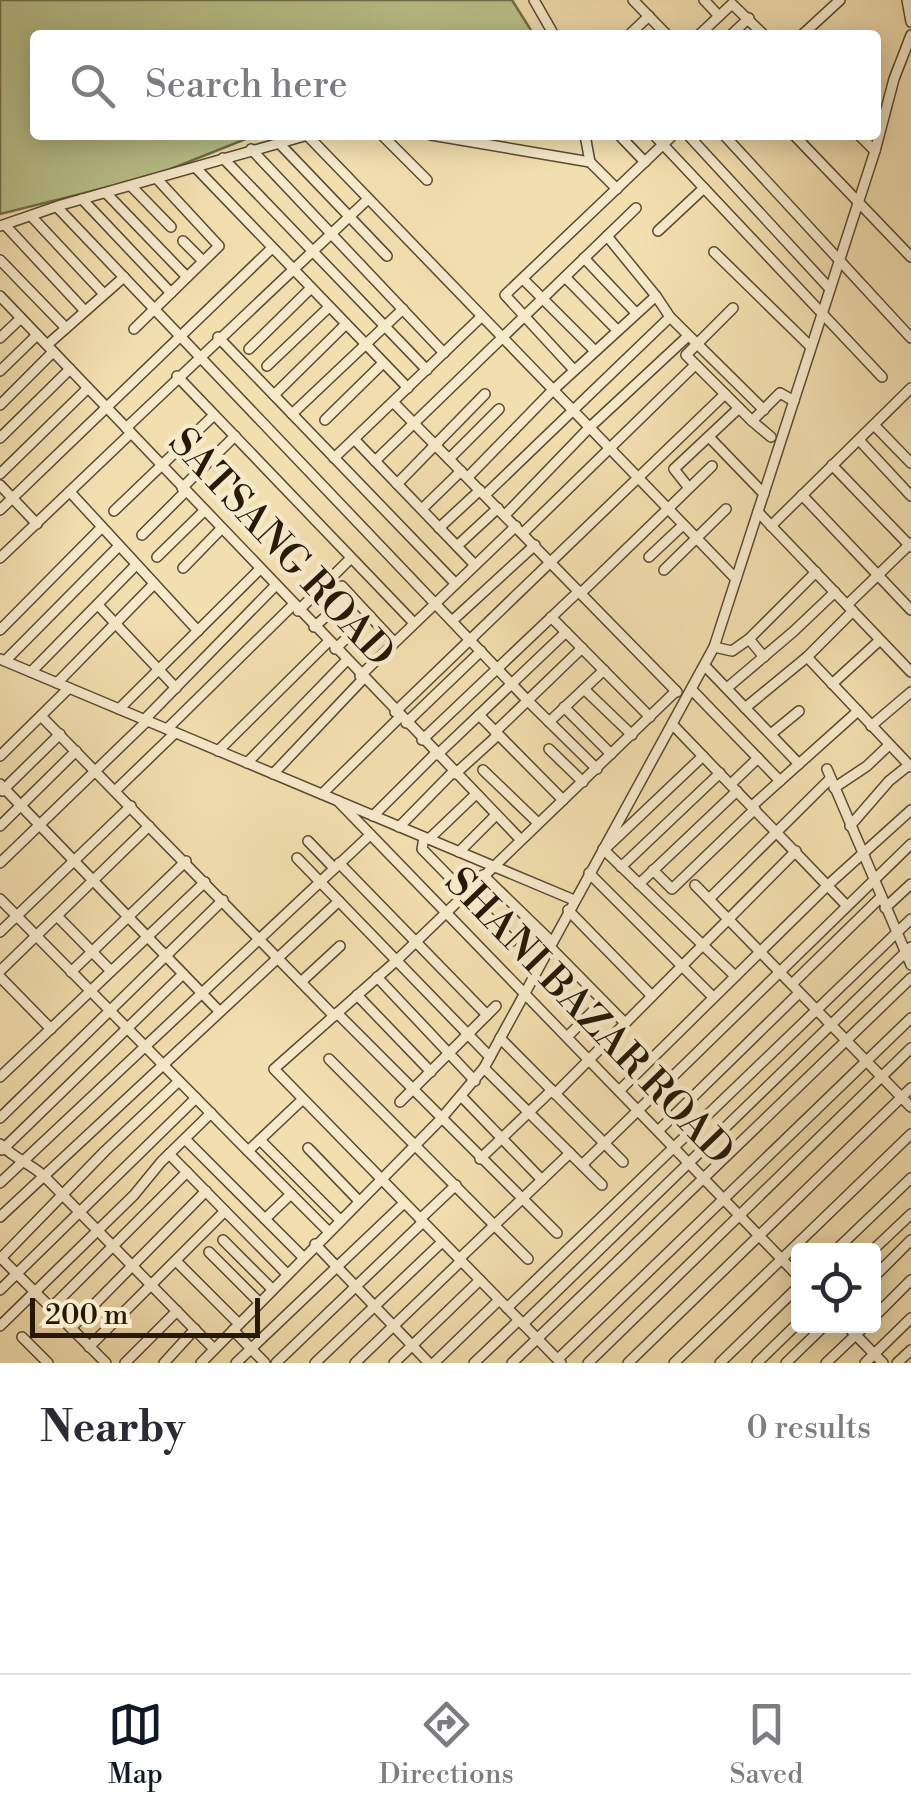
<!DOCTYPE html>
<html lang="en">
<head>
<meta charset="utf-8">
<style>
	body { margin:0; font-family:"Libre Bodoni",serif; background:#f7f7f7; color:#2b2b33 }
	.controls { position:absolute; right:30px; bottom:30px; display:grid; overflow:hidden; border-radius:10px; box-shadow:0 5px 25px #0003 }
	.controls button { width:90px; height:90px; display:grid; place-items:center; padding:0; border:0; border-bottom:2px solid #e1e1e2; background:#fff; color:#2b2b33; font:50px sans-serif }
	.scale { position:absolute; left:30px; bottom:25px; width:230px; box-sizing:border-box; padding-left:10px; border:5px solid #271905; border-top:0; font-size:28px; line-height:35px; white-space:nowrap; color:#271905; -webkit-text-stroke:8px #f7eacb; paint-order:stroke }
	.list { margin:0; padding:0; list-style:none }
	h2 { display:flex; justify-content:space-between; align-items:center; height:130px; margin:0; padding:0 40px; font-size:42px }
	h2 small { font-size:32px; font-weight:400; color:#7c7c81 }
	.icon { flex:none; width:55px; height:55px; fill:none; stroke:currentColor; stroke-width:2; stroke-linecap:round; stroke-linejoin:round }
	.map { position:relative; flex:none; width:911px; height:1363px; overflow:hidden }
	.search { position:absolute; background:#fff; box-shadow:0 5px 25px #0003; left:30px; right:30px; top:30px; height:110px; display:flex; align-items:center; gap:25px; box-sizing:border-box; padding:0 35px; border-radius:10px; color:#7c7c81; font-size:38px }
	.sheet { height:310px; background:#fff }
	nav { display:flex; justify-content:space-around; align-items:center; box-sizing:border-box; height:140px; border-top:2px solid #e1e1e2; background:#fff; font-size:28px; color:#7c7c81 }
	nav a { display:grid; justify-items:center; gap:5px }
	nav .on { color:#111827 }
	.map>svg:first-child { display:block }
	.green { fill:#bac28b; stroke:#706e48; stroke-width:2.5 }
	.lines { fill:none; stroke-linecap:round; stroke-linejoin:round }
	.minor-casing { stroke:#5a4a30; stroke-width:12 }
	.minor { stroke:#f7eacb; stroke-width:9 }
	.labels { text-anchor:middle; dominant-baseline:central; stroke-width:9; stroke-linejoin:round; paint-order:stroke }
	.street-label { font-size:40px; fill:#271905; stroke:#f7eacb }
</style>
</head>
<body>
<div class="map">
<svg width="911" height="1363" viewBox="0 0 911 1363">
	<rect width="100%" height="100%" fill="#f2dfaf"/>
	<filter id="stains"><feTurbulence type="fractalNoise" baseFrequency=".002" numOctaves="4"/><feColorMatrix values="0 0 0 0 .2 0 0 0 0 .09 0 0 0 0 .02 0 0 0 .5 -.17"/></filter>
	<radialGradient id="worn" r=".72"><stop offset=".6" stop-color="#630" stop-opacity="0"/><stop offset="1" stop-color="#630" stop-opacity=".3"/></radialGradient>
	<path class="green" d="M 0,0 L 512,0 L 534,35 L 35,35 L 35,135 L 256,135 L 153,176 L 0,214 Z"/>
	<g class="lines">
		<g class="minor-casing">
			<g id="minor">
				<path d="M 534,0 L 554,35"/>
				<path d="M 633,0 L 667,35"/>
				<path d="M 704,0 L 719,16"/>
				<path d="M 907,0 L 911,22"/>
				<path d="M 629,35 L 649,16"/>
				<path d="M 699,35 L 732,4 L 764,35"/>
				<path d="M 731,35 L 749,18"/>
				<path d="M 802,35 L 840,0"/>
				<path d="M 307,135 L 736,579"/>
				<path d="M 382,135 L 427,180"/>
				<path d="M 431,135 L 590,162 L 617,189"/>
				<path d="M 585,135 L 590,162"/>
				<path d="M 619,135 L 645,162"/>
				<path d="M 654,135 L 882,377"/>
				<path d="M 688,135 L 830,289"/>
				<path d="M 724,135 L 911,338"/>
				<path d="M 794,135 L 911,257"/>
				<path d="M 859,135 L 875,151"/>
				<path d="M 278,142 L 387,256"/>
				<path d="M 251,149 L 444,353"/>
				<path d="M 223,158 L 427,370"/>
				<path d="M 196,168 L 408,388"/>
				<path d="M 132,187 L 171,227"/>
				<path d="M 106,193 L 187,277"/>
				<path d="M 82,199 L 171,293"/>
				<path d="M 57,207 L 527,700 L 597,769"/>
				<path d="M 31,216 L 104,294"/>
				<path d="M 5,225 L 85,311"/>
				<path d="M 0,226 L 61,205 L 308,135"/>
				<path d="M 658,231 L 704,188"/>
				<path d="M 183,241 L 203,261"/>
				<path d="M 714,252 L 811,347"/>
				<path d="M 584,258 L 636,313"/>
				<path d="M 0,260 L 66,328"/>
				<path d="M 565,277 L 617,330"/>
				<path d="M 523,279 L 595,351"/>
				<path d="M 0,296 L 520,839"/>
				<path d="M 656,296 L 670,317 L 764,410"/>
				<path d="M 733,308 L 686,355 L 752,421 L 780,393 L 794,401"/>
				<path d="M 134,329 L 219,246 L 158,180"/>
				<path d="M 218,337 L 455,583"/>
				<path d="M 0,338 L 21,318"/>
				<path d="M 47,345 L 124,277"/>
				<path d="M 249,349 L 311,288"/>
				<path d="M 267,366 L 329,307"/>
				<path d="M 574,370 L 505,295 L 673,135"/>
				<path d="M 0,371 L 37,335"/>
				<path d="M 177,376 L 414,623"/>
				<path d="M 274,395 L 346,324"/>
				<path d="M 393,402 L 677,692"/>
				<path d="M 0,405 L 53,352"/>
				<path d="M 292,414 L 403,309"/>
				<path d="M 325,420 L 383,363"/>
				<path d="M 752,421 L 771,437"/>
				<path d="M 874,425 L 911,463"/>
				<path d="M 126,428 L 368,199"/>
				<path d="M 709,437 L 764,494"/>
				<path d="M 0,438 L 70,369"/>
				<path d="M 859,440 L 911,496"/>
				<path d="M 334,458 L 354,439"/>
				<path d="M 449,459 L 499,409"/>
				<path d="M 375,461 L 636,208"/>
				<path d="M 832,465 L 911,547"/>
				<path d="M 0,474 L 88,388"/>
				<path d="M 468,477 L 552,391 L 656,296 L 607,236"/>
				<path d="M 397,484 L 485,394"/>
				<path d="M 0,485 L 37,524"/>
				<path d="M 182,488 L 235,436"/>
				<path d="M 689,488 L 674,469 L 739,408"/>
				<path d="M 70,492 L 198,631"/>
				<path d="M 485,495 L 670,317"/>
				<path d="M 802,495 L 911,610"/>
				<path d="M 422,509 L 461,471"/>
				<path d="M 0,510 L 272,248"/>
				<path d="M 114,511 L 214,415"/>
				<path d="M 758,512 L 911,672"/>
				<path d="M 505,515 L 589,428 L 688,336"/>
				<path d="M 771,526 L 911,388"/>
				<path d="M 439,528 L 480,490"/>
				<path d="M 523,533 L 695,365"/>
				<path d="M 142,535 L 186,491"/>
				<path d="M 457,546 L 498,508"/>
				<path d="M 157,557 L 204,511"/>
				<path d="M 649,557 L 683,525"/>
				<path d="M 0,558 L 131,433"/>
				<path d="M 475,565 L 354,439 L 481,317"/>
				<path d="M 183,568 L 221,529"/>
				<path d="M 664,570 L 726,509"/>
				<path d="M 342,586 L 394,642"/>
				<path d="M 581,593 L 712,466"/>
				<path d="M 98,605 L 176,688"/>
				<path d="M 847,605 L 911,543"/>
				<path d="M 298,611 L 351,558"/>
				<path d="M 551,617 L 650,717"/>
				<path d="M 452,621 L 535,545"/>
				<path d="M 314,627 L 350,595"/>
				<path d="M 0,630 L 102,527"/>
				<path d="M 714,647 L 732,651 L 749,639"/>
				<path d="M 335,649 L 370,616"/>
				<path d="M 764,657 L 749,639 L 816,572"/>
				<path d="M 807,657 L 911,767"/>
				<path d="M 0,659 L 574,900"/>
				<path d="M 5,661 L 119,546"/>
				<path d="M 705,666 L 799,764"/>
				<path d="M 31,672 L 136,565"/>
				<path d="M 360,676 L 516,526"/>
				<path d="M 57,683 L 154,584"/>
				<path d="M 832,684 L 880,640"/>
				<path d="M 727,688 L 794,631 L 835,592"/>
				<path d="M 584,689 L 632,735"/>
				<path d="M 692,690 L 780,781"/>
				<path d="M 564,707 L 611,754"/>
				<path d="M 745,708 L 807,657 L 853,611"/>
				<path d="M 119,709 L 259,570"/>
				<path d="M 395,712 L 725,394"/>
				<path d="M 479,715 L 563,800"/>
				<path d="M 41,716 L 334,1016"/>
				<path d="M 144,720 L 275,586"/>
				<path d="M 549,722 L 604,670"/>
				<path d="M 406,723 L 481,651"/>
				<path d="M 673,725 L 847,906"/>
				<path d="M 871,726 L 911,692"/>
				<path d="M 167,729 L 293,605"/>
				<path d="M 495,732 L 582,648"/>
				<path d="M 771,734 L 799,711"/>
				<path d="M 422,740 L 579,591"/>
				<path d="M 549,749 L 583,782"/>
				<path d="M 218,751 L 328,642"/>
				<path d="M 437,755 L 566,632"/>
				<path d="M 0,756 L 69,688"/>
				<path d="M 247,763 L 346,661"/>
				<path d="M 827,769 L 911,965"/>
				<path d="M 483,770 L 538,823"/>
				<path d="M 273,774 L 363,679"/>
				<path d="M 455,774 L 498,735"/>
				<path d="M 0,784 L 219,1011"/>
				<path d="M 731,784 L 758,758"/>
				<path d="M 834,788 L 867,766 L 889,745"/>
				<path d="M 116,790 L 175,733"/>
				<path d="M 2,791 L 60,734"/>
				<path d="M 322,794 L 400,717"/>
				<path d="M 338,801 L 798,1276"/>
				<path d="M 752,806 L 858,711"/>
				<path d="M 373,816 L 436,753"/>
				<path d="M 0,826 L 76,751"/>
				<path d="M 850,826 L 889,781 L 909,765"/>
				<path d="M 399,827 L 453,772"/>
				<path d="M 424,838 L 422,849 L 512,941"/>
				<path d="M 429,839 L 476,794"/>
				<path d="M 308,841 L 334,868"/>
				<path d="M 606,848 L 703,756"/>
				<path d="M 603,849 L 735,976"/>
				<path d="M 459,852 L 496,815"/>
				<path d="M 297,858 L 490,1057"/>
				<path d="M 0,863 L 147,721"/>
				<path d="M 339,863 L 487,1015"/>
				<path d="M 621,867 L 720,773"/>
				<path d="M 653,870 L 672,889 L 755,809"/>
				<path d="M 589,873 L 713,997"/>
				<path d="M 483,875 L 552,942"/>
				<path d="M 639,884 L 737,791"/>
				<path d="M 695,885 L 911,1107"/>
				<path d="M 0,899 L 248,1151 L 303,1099"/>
				<path d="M 709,899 L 830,779"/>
				<path d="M 885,908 L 911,884"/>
				<path d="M 568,910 L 652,996"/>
				<path d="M 57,916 L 111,971"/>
				<path d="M 0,932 L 131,806"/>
				<path d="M 549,946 L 625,1023"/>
				<path d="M 0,971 L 149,826"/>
				<path d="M 71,972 L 186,861"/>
				<path d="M 0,977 L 51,1029"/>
				<path d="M 377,977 L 475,1081"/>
				<path d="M 301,982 L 340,946"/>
				<path d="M 792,984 L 880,898"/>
				<path d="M 357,995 L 431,1072"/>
				<path d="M 337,1013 L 557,1233"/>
				<path d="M 568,1036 L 603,1001"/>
				<path d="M 500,1038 L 623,1162"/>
				<path d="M 329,1059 L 528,1259"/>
				<path d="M 484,1068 L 602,1185"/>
				<path d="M 0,1077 L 205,882"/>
				<path d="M 620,1090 L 828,885 L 911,810"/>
				<path d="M 555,1094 L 796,851"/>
				<path d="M 462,1097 L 542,1180"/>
				<path d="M 400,1102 L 496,1006"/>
				<path d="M 0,1118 L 223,900"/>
				<path d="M 659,1130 L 799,993"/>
				<path d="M 185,1139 L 303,1257"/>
				<path d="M 260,1140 L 340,1220"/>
				<path d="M 0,1144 C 14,1158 29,1163 44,1176 L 214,1349"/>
				<path d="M 308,1148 L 359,1201"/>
				<path d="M 2,1150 L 183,974"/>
				<path d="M 248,1151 L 291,1194 L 265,1219"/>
				<path d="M 169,1154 L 287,1274"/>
				<path d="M 480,1159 L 552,1090"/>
				<path d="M 582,1165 L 911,844"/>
				<path d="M 0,1183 L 370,835"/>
				<path d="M 291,1194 L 328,1231"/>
				<path d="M 0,1217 L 339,901"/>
				<path d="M 420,1219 L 456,1185"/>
				<path d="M 223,1240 L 272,1289"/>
				<path d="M 315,1244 L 429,1363"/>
				<path d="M 836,1250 L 911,1178"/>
				<path d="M 873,1250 L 911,1214"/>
				<path d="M 209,1252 L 259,1302"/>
				<path d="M 0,1257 L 106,1363"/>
				<path d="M 0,1259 L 105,1151 L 179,1081"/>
				<path d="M 459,1259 L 570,1153"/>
				<path d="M 176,1261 L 239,1324"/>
				<path d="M 874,1277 L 911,1240"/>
				<path d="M 0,1290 L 196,1098"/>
				<path d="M 51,1308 L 187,1172"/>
				<path d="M 507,1308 L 911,919"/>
				<path d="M 874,1317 L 911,1280"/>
				<path d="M 523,1324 L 911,947"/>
				<path d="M 0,1326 L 134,1195 L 161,1162 L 211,1113"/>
				<path d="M 847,1326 L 883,1363"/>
				<path d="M 71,1328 L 206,1191"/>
				<path d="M 233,1330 L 265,1363"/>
				<path d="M 22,1337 L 48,1363"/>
				<path d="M 89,1347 L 225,1211"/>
				<path d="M 558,1359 L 911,1018"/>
				<path d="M 125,1363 L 177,1311"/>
				<path d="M 164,1363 L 195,1329"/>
				<path d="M 201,1363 L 440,1120 L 484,1068 L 714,647 L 875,151 L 894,79 L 911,35"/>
				<path d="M 236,1363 L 404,1203"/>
				<path d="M 276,1363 L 423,1222"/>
				<path d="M 315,1363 L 442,1242"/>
				<path d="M 355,1363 L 461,1261"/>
				<path d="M 394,1363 L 480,1280"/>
				<path d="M 434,1363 L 499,1300"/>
				<path d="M 474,1363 L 519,1320"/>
				<path d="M 512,1363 L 911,978"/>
				<path d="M 561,1363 L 274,1069 L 396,961 L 676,691"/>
				<path d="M 588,1363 L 911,1048"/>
				<path d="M 628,1363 L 911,1088"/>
				<path d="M 674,1363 L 911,1134"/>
				<path d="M 720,1363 L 798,1287"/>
				<path d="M 757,1363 L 798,1323"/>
				<path d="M 786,1363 L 824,1326"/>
				<path d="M 826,1363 L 865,1326"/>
				<path d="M 865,1363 L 911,1318"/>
				<path d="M 897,1363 L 911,1350"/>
			</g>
		</g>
		<use href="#minor" class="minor"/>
	</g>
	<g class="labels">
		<g class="street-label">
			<text transform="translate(281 548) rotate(47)">SATSANG ROAD</text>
			<text transform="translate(589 1017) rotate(46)">SHANI BAZAR ROAD</text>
		</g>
	</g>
	<rect width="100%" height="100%" filter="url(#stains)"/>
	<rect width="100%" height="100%" fill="url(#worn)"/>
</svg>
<div class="controls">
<button><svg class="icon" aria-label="locate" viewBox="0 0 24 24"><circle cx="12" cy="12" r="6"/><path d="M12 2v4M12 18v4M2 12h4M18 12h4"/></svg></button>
</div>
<div class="scale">200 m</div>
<div class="search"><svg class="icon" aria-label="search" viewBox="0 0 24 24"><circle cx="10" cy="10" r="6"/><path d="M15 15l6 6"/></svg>Search here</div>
</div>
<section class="sheet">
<h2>Nearby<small>0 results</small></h2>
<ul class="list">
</ul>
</section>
<nav>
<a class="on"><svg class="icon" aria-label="map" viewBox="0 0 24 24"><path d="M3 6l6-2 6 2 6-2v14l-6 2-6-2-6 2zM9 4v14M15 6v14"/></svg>Map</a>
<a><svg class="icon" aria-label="directions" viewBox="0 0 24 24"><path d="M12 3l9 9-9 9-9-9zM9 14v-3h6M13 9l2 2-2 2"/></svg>Directions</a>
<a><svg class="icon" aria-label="saved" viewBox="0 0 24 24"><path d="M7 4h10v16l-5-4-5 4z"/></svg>Saved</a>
</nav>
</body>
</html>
